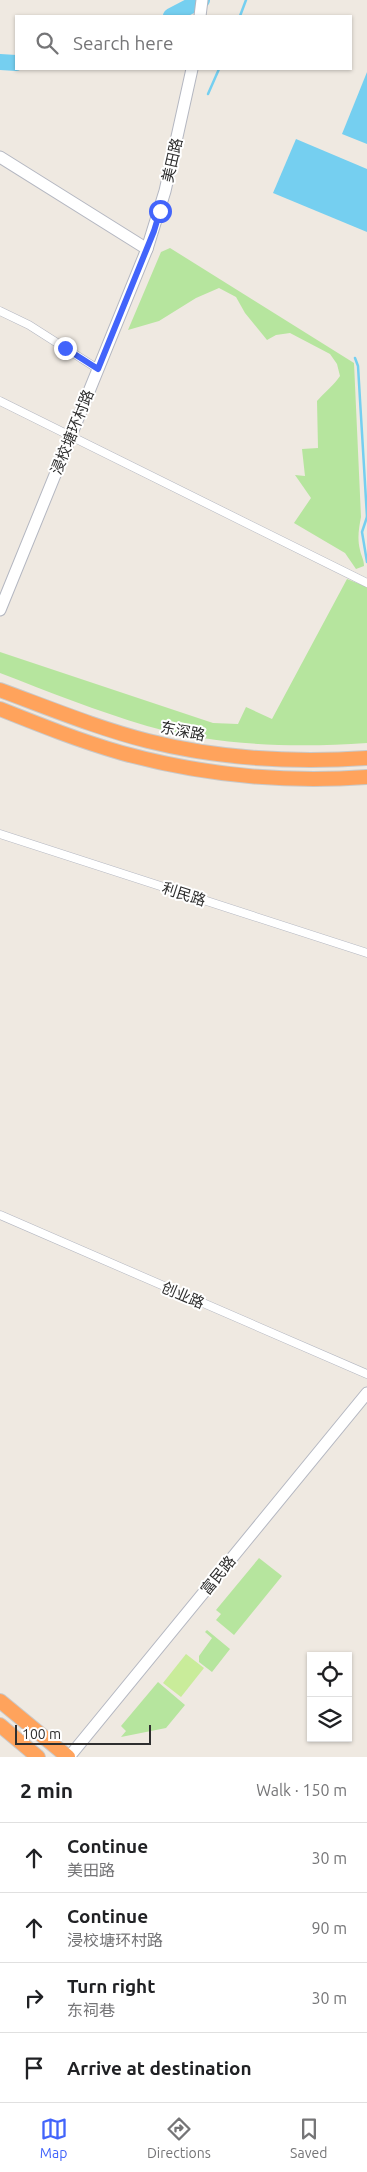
<!DOCTYPE html>
<html lang="en">
<head>
<meta charset="utf-8">
<style>
	body { margin:0; font-family:Ubuntu,"Noto Sans SC",sans-serif; background:#f6f6f6; color:#202124 }
	.controls { position:absolute; right:15px; bottom:15px; display:grid; overflow:hidden; border-radius:0px; box-shadow:0 1px 4px #0004 }
	.controls button { width:45px; height:45px; display:grid; place-items:center; padding:0; border:0; border-bottom:1px solid #e0e0e0; background:#fff; color:#202124; font:25px sans-serif }
	.scale { position:absolute; left:15px; bottom:12px; width:136px; box-sizing:border-box; padding-left:5px; border:2px solid #2e2e2e; border-top:0; font-size:14px; line-height:18px; white-space:nowrap; color:#2e2e2e; -webkit-text-stroke:4px #fff; paint-order:stroke }
	.stop { position:absolute; width:15px; height:15px; margin:-11px; border:4px solid #4264fb; border-radius:50%; background:#fff }
	.stop.end { background:#4264fb; border-color:#fff; box-shadow:0 1px 5px #0008 }
	.list { margin:0; padding:0; list-style:none }
	h2 { display:flex; justify-content:space-between; align-items:center; height:65px; margin:0; padding:0 20px; font-size:21px }
	h2 small { font-size:16px; font-weight:400; color:#757577 }
	.list li { display:grid; grid-template-columns:32px 1fr auto; gap:15px; align-items:center; box-sizing:border-box; height:70px; padding:0 20px; border-top:1px solid #e0e0e0 }
	.list b { display:block; font-size:19px; white-space:nowrap }
	.list p { margin:0; font-size:16px; white-space:nowrap; color:#757577 }
	.list em { font-size:16px; font-style:normal; color:#757577 }
	.icon { flex:none; width:28px; height:28px; fill:none; stroke:currentColor; stroke-width:2; stroke-linecap:round; stroke-linejoin:round }
	.map { position:relative; flex:none; width:367px; height:1757px; overflow:hidden }
	.search { position:absolute; background:#fff; box-shadow:0 1px 4px #0004; left:15px; right:15px; top:15px; height:55px; display:flex; align-items:center; gap:12px; box-sizing:border-box; padding:0 18px; border-radius:0px; color:#757577; font-size:19px }
	.sheet { height:345px; background:#fff }
	nav { display:flex; justify-content:space-around; align-items:center; box-sizing:border-box; height:70px; border-top:1px solid #e0e0e0; background:#fff; font-size:14px; color:#757577 }
	nav a { display:grid; justify-items:center; gap:2px }
	nav .on { color:#4264fb }
	.map>svg:first-child { display:block }
	.green { fill:#b6e59e }
	.pitch { fill:#c9ec9a }
	.water { fill:#75cff0 }
	.lines { fill:none; stroke-linecap:round; stroke-linejoin:round }
	.stream { stroke:#75cff0; stroke-width:2.5 }
	.river { stroke:#75cff0; stroke-width:16 }
	.street-casing { stroke:#b4b7c1; stroke-width:9 }
	.secondary-casing { stroke:#b4b7c1; stroke-width:13 }
	.highway-casing { stroke:#c9c9c9; stroke-width:16 }
	.street { stroke:#fff; stroke-width:8 }
	.secondary { stroke:#fff; stroke-width:11 }
	.highway { stroke:#ffa35c; stroke-width:14 }
	.route { stroke:#4264fb; stroke-width:6 }
	.labels { text-anchor:middle; dominant-baseline:central; stroke-width:4; stroke-linejoin:round; paint-order:stroke }
	.street-label { font-size:15px; fill:#2e2e2e; stroke:#fff }
</style>
</head>
<body>
<div class="map">
<svg width="367" height="1757" viewBox="0 0 367 1757">
	<rect width="100%" height="100%" fill="#efe9e1"/>
	<g class="green">
		<path d="M 170,248 L 354,363 L 361,517 C 359,527 357,539 360,550 C 361,556 364,559 364,566 L 356,569 L 345,553 L 294,523 L 311,498 L 295,475 L 305,476 L 302,449 L 318,448 L 317,401 C 325,392 334,385 340,376 L 337,364 L 330,354 L 290,333 L 276,335 L 267,340 L 245,313 L 236,297 L 219,288 L 196,298 L 159,321 L 128,330 L 161,252 Z"/>
		<path d="M 347,579 L 367,587 L 367,743 C 294,748 218,746 147,726 C 97,711 49,692 0,673 L 0,652 L 213,723 L 238,724 L 246,707 L 272,719 Z"/>
		<path d="M 259,1558 L 282,1576 L 234,1635 L 216,1620 L 221,1614 L 216,1610 Z"/>
		<path d="M 207,1630 L 230,1649 L 212,1672 L 199,1662 L 199,1656 L 212,1638 L 205,1632 Z"/>
		<path d="M 158,1682 L 185,1705 L 166,1728 L 121,1737 L 126,1731 L 121,1726 Z"/>
	</g>
	<path class="pitch" d="M 186,1654 L 204,1668 L 181,1697 L 163,1683 Z"/>
	<g class="water">
		<path d="M 367,72 L 367,144 L 342,134 Z"/>
		<path d="M 296,139 L 367,169 L 367,232 L 273,193 Z"/>
	</g>
	<g class="lines">
		<g class="stream">
			<path d="M 240,16 L 246,0"/>
			<path d="M 208,94 L 219,69"/>
			<path d="M 355,358 L 358,366 L 367,517"/>
			<path d="M 367,517 L 362,532 L 367,562"/>
		</g>
		<g class="river">
			<path d="M 171,16 L 202,0"/>
			<path d="M 0,62 L 16,63"/>
		</g>
		<g class="street-casing">
			<g id="street">
				<path d="M 0,311 L 29,325 L 98,369"/>
				<path d="M 0,401 L 367,583"/>
				<path d="M 0,834 L 367,953"/>
				<path d="M 0,1215 L 367,1374"/>
			</g>
		</g>
		<g class="secondary-casing">
			<g id="secondary">
				<path d="M 200,16 L 202,0"/>
				<path d="M 0,157 L 147,249 L 0,610"/>
				<path d="M 147,249 L 165,191 L 192,69"/>
				<path d="M 69,1757 L 367,1393"/>
			</g>
		</g>
		<g class="highway-casing">
			<g id="highway">
				<path d="M 0,690 C 49,708 97,728 148,741 C 220,759 293,763 367,758"/>
				<path d="M 0,709 C 40,725 80,741 122,753 C 202,775 285,783 367,777"/>
				<path d="M 0,1701 L 68,1757"/>
				<path d="M 0,1725 L 38,1757"/>
			</g>
		</g>
		<use href="#street" class="street"/>
		<use href="#secondary" class="secondary"/>
		<use href="#highway" class="highway"/>
	</g>
	<g class="lines">
		<path class="route" d="M 65,348 L 98,369 L 154,231 L 160,211"/>
	</g>
	<g class="labels">
		<g class="street-label">
			<text transform="translate(172 160) rotate(-77)">美田路</text>
			<text transform="translate(72 432) rotate(-68)">浸校塘环村路</text>
			<text transform="translate(183 731) rotate(11)">东深路</text>
			<text transform="translate(184 894) rotate(18)">利民路</text>
			<text transform="translate(183 1295) rotate(23)">创业路</text>
			<text transform="translate(218 1575) rotate(-51)">富民路</text>
		</g>
	</g>
</svg>
<div class="controls">
<button><svg class="icon" aria-label="locate" viewBox="0 0 24 24"><circle cx="12" cy="12" r="6"/><path d="M12 2v4M12 18v4M2 12h4M18 12h4"/></svg></button>
<button><svg class="icon" aria-label="layers" viewBox="0 0 24 24"><path d="M12 4l9 5-9 5-9-5zM3 14l9 5 9-5"/></svg></button>
</div>
<div class="scale">100 m</div>
<div class="stop" style="left:160px;top:211px"></div>
<div class="stop end" style="left:65px;top:348px"></div>
<div class="search"><svg class="icon" aria-label="search" viewBox="0 0 24 24"><circle cx="10" cy="10" r="6"/><path d="M15 15l6 6"/></svg>Search here</div>
</div>
<section class="sheet">
<h2>2 min<small>Walk · 150 m</small></h2>
<ul class="list">
<li><svg class="icon" aria-label="ahead" viewBox="0 0 24 24"><path d="M12 20V5M6 11l6-6 6 6"/></svg><div><b>Continue</b><p>美田路</p></div><em>30 m</em></li>
<li><svg class="icon" aria-label="ahead" viewBox="0 0 24 24"><path d="M12 20V5M6 11l6-6 6 6"/></svg><div><b>Continue</b><p>浸校塘环村路</p></div><em>90 m</em></li>
<li><svg class="icon" aria-label="right" viewBox="0 0 24 24"><path d="M7 20v-9h11M14 6l5 5-5 5"/></svg><div><b>Turn right</b><p>东祠巷</p></div><em>30 m</em></li>
<li><svg class="icon" aria-label="arrive" viewBox="0 0 24 24"><path d="M6 21V4h12l-3 4 3 4H6"/></svg><div><b>Arrive at destination</b></div></li>
</ul>
</section>
<nav>
<a class="on"><svg class="icon" aria-label="map" viewBox="0 0 24 24"><path d="M3 6l6-2 6 2 6-2v14l-6 2-6-2-6 2zM9 4v14M15 6v14"/></svg>Map</a>
<a><svg class="icon" aria-label="directions" viewBox="0 0 24 24"><path d="M12 3l9 9-9 9-9-9zM9 14v-3h6M13 9l2 2-2 2"/></svg>Directions</a>
<a><svg class="icon" aria-label="saved" viewBox="0 0 24 24"><path d="M7 4h10v16l-5-4-5 4z"/></svg>Saved</a>
</nav>
</body>
</html>
